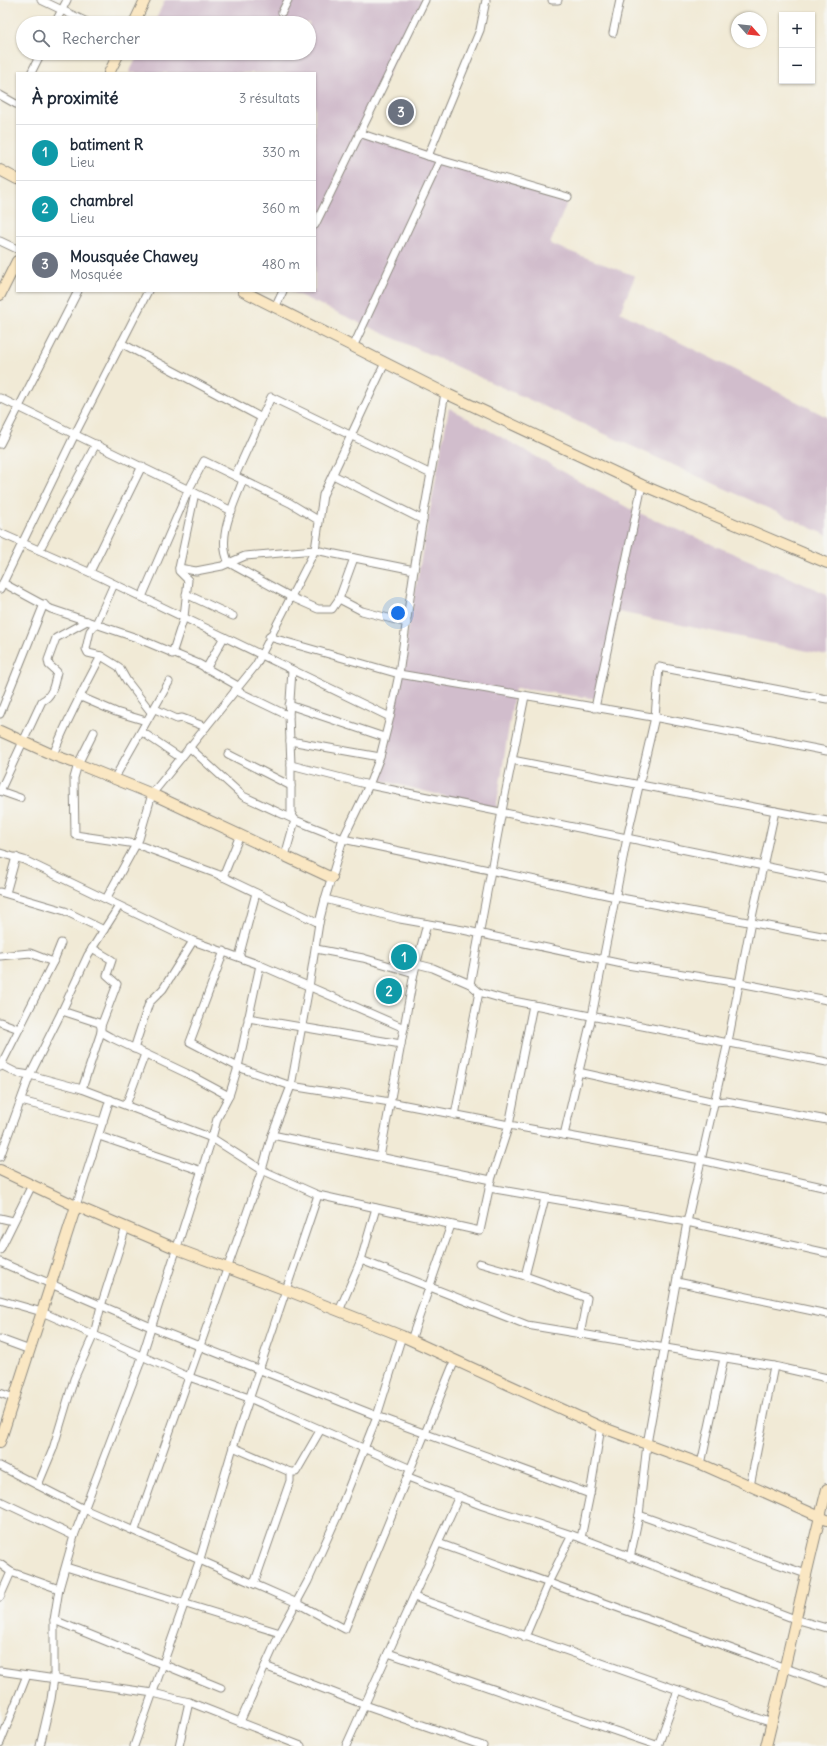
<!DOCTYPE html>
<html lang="fr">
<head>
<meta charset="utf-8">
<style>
	body { margin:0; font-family:Delius,sans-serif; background:#f6f6f7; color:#1f2937 }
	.controls { position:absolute; right:12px; top:12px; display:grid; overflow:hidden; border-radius:0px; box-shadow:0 1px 3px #0004 }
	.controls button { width:36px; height:36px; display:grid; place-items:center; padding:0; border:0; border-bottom:1px solid #e0e1e3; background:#fff; color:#1f2937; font:20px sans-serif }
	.compass { position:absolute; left:731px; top:12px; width:36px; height:36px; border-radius:50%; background:#fff; box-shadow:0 1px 3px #0004; rotate:117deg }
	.you { position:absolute; left:398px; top:613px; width:14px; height:14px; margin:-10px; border:3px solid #fff; border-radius:50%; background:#1a73e8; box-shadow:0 0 0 6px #1a73e833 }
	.badge { display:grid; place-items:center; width:26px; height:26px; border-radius:50%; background:#7c3aed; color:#fff; font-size:13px; font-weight:700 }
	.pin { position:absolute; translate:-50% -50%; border:2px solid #fff; box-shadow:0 1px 4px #0006 }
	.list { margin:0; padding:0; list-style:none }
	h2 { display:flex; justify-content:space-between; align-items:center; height:52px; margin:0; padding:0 16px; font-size:17px }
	h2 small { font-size:13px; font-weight:400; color:#747a83 }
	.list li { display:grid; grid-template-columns:26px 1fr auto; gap:12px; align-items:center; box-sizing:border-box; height:56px; padding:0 16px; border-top:1px solid #e0e1e3 }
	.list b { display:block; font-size:15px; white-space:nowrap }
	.list p { margin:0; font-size:13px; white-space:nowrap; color:#747a83 }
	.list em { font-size:13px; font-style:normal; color:#747a83 }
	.icon { flex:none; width:22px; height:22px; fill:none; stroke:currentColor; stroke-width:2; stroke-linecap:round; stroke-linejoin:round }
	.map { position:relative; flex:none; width:827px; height:1746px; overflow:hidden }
	.search { position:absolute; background:#fff; box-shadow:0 1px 3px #0004; left:16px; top:16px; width:300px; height:44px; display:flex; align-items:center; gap:10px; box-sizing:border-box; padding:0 14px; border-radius:22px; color:#747a83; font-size:15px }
	.panel { position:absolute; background:#fff; box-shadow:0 1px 3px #0004; left:16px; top:72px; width:300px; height:220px; border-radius:0px }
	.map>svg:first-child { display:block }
	.industrial { fill:#d1bdcc }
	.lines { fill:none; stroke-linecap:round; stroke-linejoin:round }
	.street-casing { stroke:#8e8a80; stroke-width:9 }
	.secondary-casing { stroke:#8e8a80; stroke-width:12 }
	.street { stroke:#fff; stroke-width:7 }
	.secondary { stroke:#fae7c3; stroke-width:10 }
</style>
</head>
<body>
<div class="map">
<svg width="827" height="1746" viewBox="0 0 827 1746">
	<rect width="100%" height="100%" fill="#f6f6f2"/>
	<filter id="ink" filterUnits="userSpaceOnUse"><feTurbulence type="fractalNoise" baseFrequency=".025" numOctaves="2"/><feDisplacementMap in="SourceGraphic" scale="8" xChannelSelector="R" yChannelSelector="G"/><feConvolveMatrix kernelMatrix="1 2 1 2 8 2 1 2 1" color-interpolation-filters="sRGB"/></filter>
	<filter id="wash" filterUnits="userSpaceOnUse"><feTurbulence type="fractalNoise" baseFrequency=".012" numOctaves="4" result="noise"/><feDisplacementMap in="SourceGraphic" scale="16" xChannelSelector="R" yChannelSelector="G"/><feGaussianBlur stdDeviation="0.9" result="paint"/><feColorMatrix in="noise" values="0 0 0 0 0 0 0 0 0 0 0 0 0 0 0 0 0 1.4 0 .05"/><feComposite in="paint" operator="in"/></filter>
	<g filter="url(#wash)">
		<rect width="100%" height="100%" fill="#f1ead6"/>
		<g class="industrial">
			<path d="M 165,0 L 423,0 L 362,131 L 568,200 L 550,244 L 635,276 L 620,312 L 827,417 L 827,535 L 290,291 L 315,291 L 315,73 L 129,73 L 139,53 L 309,53 L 309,23 L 154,23 Z"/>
			<path d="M 449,408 L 630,509 L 827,594 L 827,655 L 619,612 L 599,699 L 515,688 L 496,809 L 380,780 Z"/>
		</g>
	</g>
	<g filter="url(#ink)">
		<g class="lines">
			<g class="street-casing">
				<g id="street">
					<path d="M 41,0 L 89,23"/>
					<path d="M 552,0 L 558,0"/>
					<path d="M 282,12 L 288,0"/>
					<path d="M 55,23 L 67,0"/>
					<path d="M 613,33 L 620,0"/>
					<path d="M 31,73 L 41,53"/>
					<path d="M 0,95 L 16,104"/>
					<path d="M 359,133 L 440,160 L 568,197"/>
					<path d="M 428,156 L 480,30 L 486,0"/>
					<path d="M 315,225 L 425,0"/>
					<path d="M 0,241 L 17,249"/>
					<path d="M 275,308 L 283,291"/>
					<path d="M 121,343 L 262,418"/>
					<path d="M 353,347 L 440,160"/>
					<path d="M 0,398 L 195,493 L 179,568 L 179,571 L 188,580 L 184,617 L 172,654"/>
					<path d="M 0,444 L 78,291"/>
					<path d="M 333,475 L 423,520"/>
					<path d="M 235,476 L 271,397 L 431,474"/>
					<path d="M 243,480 C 234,505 216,537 229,563 L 291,597 L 318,609 L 332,609 L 339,599 L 354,558"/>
					<path d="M 195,493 L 232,511"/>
					<path d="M 0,533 L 100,577 L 390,717"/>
					<path d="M 40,549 L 96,444"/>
					<path d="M 179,568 L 196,571 L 222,566 L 245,556 L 315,550 L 414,570"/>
					<path d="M 90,572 L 142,466"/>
					<path d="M 3,583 L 51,609 L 137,638 L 199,664 L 238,686"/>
					<path d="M 0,589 L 75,434 L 148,291"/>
					<path d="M 186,594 L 233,616"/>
					<path d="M 142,597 L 188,491 L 204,461 L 290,503 L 318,520"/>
					<path d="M 339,599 L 362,611 L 407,623"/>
					<path d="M 269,637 L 399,674 L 664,719 L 827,751"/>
					<path d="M 101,656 L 88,653 L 86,649 L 90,631 L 96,624 L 114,584"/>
					<path d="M 206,669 L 224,637"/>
					<path d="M 292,670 L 289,716 L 291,765 L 291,813 L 295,820 L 343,839 L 616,897 L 827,937"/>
					<path d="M 235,690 L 289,716"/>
					<path d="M 81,697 L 116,712 L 146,721"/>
					<path d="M 289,705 L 384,737"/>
					<path d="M 595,708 L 642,485"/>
					<path d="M 155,709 L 177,719 L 182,718 L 206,727"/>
					<path d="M 0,714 L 44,604"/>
					<path d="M 94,732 L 78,764 L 74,778 L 75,835 L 136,844 L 217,874 L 319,923"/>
					<path d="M 142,732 L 181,758"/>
					<path d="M 290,741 L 380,757"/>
					<path d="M 189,747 L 243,796 L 295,820 L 285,856"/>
					<path d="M 228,754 L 291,786"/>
					<path d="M 53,755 C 66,721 84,689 101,656 L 119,667 L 127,681 L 151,712"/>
					<path d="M 512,760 L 827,821"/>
					<path d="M 291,765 L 369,785 L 827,879"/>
					<path d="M 114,779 L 169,682"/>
					<path d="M 0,791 L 42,701 C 53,696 54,684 57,672 L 49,665 L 48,660 L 56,638 L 87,621"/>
					<path d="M 0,791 L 20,798"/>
					<path d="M 0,853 L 24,860 L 193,941 L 260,965 L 404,1028"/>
					<path d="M 223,877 L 240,835"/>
					<path d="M 0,892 L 65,911 L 104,930"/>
					<path d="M 6,893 L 16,857"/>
					<path d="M 106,899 L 139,839 L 152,794 L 256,665 L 315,550 L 323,495 L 385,363"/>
					<path d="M 325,899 L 400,919 L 463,930 L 627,965 L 745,984 L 827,1000"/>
					<path d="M 119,906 L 88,955 L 62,1011 L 99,1023 L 101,1026 L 101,1032 L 110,1037 L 186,1073 L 229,1096"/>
					<path d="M 92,948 L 112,960 L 107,975 L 117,984 L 101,1026"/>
					<path d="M 316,949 L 363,958 L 414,973"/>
					<path d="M 0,956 L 30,953 L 53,962"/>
					<path d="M 239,957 L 256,893"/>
					<path d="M 417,964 L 433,968 L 470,984 L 479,992 L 503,999 L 827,1062"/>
					<path d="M 470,984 L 505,795 L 525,696"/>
					<path d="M 533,1005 L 509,1125 L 564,1135 L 592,1016 L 627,838 L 655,717 L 659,667 L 827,699"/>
					<path d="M 248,1018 L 401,1044 L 380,1157"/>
					<path d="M 0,1022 L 19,1029"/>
					<path d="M 401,1044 L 414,973 L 427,924"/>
					<path d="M 134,1049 L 149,1003 L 163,989 L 193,941"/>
					<path d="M 1,1065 L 17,1073 L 30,1075 L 82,1089 L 212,1138 L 262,1170 L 318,1195 L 480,1231 L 491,1180 L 509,1125 L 390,1102 L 291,1086 L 238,1067 L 190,1042 L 224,951"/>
					<path d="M 0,1067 L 55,958 L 61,943"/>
					<path d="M 578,1072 L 715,1102 L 726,1101 L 827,1120"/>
					<path d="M 82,1089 L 101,1032"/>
					<path d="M 21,1101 L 103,1122"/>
					<path d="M 126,1105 L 145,1054"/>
					<path d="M 455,1115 L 479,992"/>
					<path d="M 272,1135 L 491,1180"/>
					<path d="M 564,1135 L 701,1160 L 827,1188"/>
					<path d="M 99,1136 L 202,1171"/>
					<path d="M 0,1157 L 30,1075 L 62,1011"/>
					<path d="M 489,1188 L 687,1222 L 827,1253"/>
					<path d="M 76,1206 L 110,1099"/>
					<path d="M 0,1218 L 13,1221"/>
					<path d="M 0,1250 L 32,1185"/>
					<path d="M 361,1260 L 527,1325 L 774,1366 L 827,1378"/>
					<path d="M 0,1262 L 151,1327 L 377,1416 L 590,1494"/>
					<path d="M 479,1263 L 525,1276 L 587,1298 L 580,1335"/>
					<path d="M 525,1276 L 545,1198"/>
					<path d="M 677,1282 L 827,1314"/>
					<path d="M 0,1300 L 42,1312 L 189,1377 L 249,1398 L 411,1469"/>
					<path d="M 339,1311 L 361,1260 L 376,1208"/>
					<path d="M 0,1339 L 30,1350"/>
					<path d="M 411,1340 L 451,1225"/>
					<path d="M 0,1393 L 14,1398"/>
					<path d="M 233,1447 L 290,1472"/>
					<path d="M 701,1464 L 724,1358"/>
					<path d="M 0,1466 L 84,1509 L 295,1602 L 345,1629 L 455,1360"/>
					<path d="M 408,1477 L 483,1506 L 581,1538 L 795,1619 L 827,1628"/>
					<path d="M 38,1485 L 53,1449 L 74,1379 L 94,1334 L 101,1306 L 126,1227"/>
					<path d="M 750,1486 L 774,1366"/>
					<path d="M 0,1501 L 74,1536"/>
					<path d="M 639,1515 L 806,1574"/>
					<path d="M 135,1530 L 262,1170 L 272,1135 L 291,1086 L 309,987 L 319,923 L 325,899 L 343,839 L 369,785 L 380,757 L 390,717 L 399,674 L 414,570 L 445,393"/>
					<path d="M 581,1538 L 590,1494 L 601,1427"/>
					<path d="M 438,1543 L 827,1683"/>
					<path d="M 630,1558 L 639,1515 L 647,1444 L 687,1222 L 728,1042 L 751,922 L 775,811"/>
					<path d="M 0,1564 L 11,1572 L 59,1589"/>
					<path d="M 66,1567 L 280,1633"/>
					<path d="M 254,1584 L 290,1481 L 290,1472 L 296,1472 L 321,1429"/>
					<path d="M 0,1597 L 11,1572"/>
					<path d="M 414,1597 L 772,1723"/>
					<path d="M 54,1620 L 221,1688"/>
					<path d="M 525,1637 L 548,1583 L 572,1535"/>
					<path d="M 388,1653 L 659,1746"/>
					<path d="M 265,1666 L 365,1705 L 483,1746"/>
					<path d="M 0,1671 L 153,1693 L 189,1702 L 301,1746"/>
					<path d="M 240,1722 L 280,1633 L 308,1581 L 337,1517 L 377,1416 L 402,1336"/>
					<path d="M 0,1743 L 27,1675"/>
					<path d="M 40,1746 L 51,1699 L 54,1678 L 54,1620 L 59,1589 L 74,1536 L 139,1366 L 212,1138 L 217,1119 L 229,1096 L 238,1067 L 260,965"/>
					<path d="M 134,1746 L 200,1559 L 233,1447 L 318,1195"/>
					<path d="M 179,1746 L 189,1702"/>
					<path d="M 346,1746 L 459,1496"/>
					<path d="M 658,1746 L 678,1690"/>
				</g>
			</g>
			<g class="secondary-casing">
				<g id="secondary">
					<path d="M 134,23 L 145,0"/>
					<path d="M 109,73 L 119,53"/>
					<path d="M 0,170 L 17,179"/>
					<path d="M 243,291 L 445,393 L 642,485 L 827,563"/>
					<path d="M 0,295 L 17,261"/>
					<path d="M 0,731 L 53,755 L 78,764 L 152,794 L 332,878"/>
					<path d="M 0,1170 L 76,1206 L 177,1249 L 286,1290 L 402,1336 L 601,1427 L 701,1464 L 827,1520"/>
					<path d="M 0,1442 L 76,1206"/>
					<path d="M 766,1746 C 787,1661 805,1574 827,1489"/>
				</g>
			</g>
			<use href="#street" class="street"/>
			<use href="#secondary" class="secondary"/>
		</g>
	</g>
</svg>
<div class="controls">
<button>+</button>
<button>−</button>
</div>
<svg class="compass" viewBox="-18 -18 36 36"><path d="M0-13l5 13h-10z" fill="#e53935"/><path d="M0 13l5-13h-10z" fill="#747a83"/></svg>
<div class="you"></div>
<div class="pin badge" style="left:404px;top:957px;background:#0f9aa8">1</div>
<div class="pin badge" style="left:389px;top:991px;background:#0f9aa8">2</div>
<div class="pin badge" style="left:401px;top:112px;background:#6b7280">3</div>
<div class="search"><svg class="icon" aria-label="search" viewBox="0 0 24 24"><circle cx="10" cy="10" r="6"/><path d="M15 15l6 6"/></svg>Rechercher</div>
<section class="panel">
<h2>À proximité<small>3 résultats</small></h2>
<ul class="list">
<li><span class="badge" style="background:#0f9aa8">1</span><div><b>batiment R</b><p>Lieu</p></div><em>330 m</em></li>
<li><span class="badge" style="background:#0f9aa8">2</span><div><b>chambrel</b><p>Lieu</p></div><em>360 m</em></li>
<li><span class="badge" style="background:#6b7280">3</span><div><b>Mousquée Chawey</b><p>Mosquée</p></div><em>480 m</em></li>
</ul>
</section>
</div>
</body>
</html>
